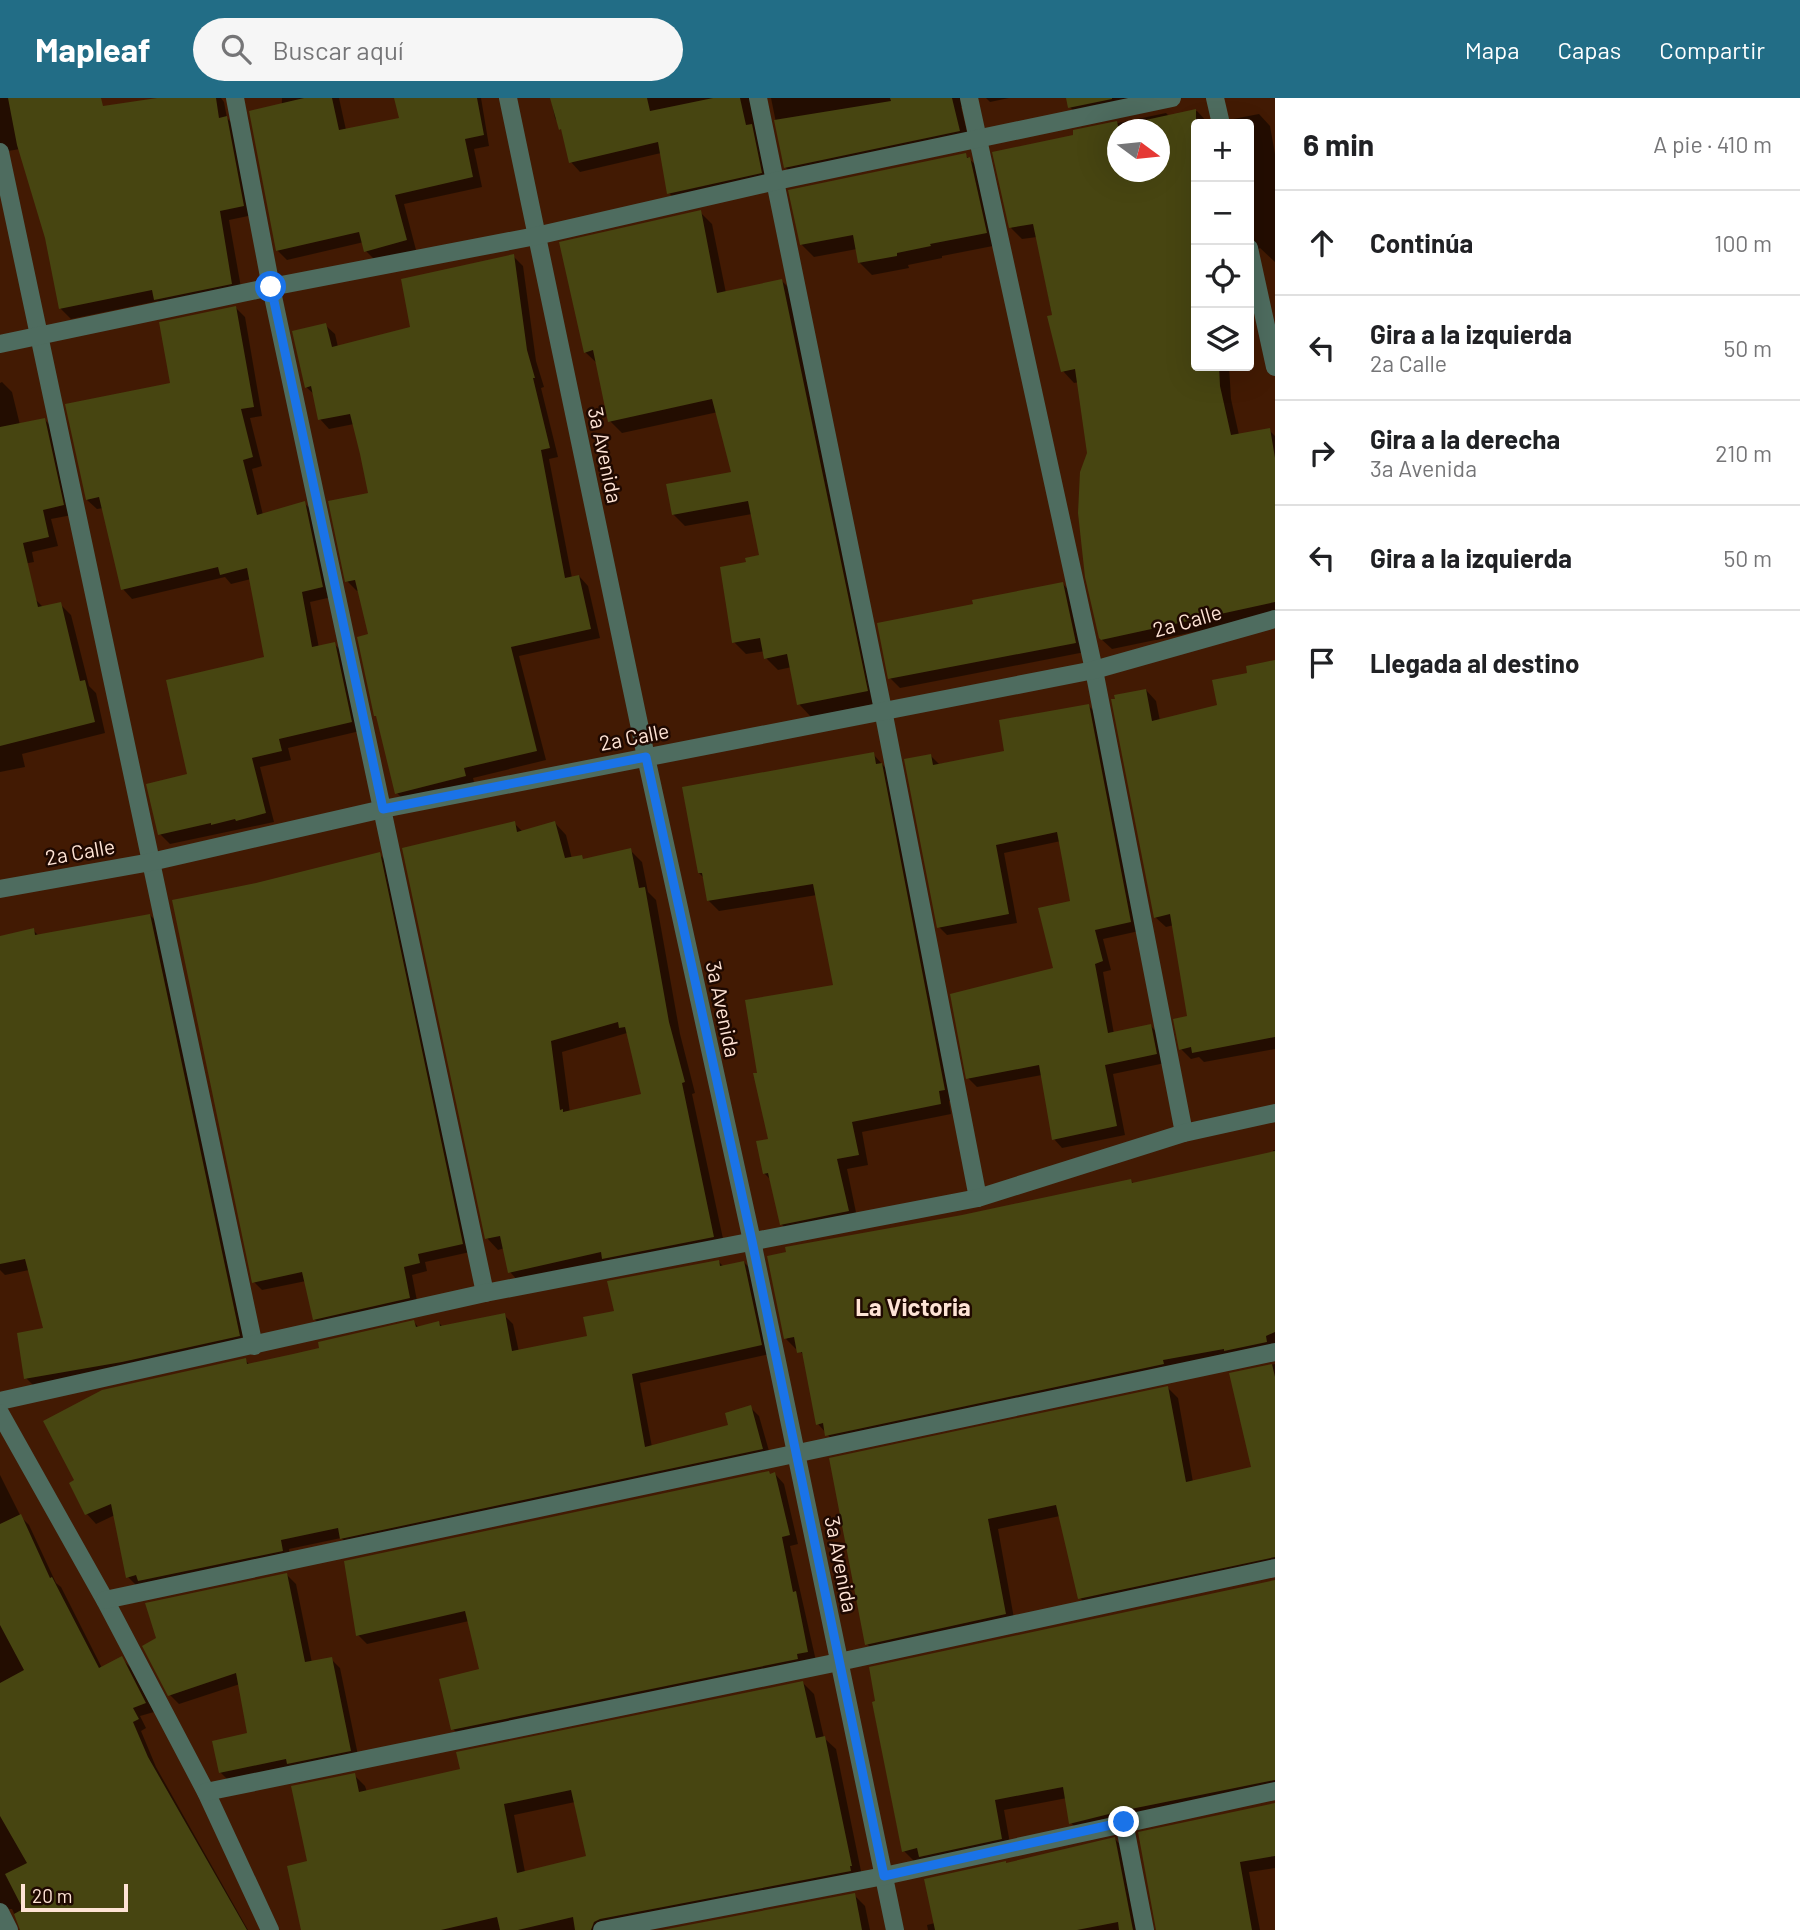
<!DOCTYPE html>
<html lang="es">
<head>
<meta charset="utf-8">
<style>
	body { margin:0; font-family:Barlow,sans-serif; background:#f6f6f6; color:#202124 }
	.controls { position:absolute; right:21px; top:21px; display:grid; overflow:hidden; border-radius:7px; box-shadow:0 7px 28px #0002 }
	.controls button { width:63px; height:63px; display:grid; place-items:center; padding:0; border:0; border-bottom:2px solid #e0e0e0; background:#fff; color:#202124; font:35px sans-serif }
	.compass { position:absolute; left:1107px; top:21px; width:63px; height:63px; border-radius:50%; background:#fff; box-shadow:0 7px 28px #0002; rotate:105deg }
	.scale { position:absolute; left:21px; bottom:18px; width:107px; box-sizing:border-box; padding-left:7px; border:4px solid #fee3d5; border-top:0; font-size:19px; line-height:24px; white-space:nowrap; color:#fee3d5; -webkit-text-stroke:5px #1f0901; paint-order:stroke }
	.stop { position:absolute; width:21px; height:21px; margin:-16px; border:5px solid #1a73e8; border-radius:50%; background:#fff }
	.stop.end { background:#1a73e8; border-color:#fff; box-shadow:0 2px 7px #0008 }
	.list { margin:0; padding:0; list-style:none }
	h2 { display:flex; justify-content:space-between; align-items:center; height:91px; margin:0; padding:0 28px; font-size:30px }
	h2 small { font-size:23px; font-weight:400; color:#757577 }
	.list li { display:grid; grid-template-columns:46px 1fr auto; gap:21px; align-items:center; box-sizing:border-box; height:105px; padding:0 28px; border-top:2px solid #e0e0e0 }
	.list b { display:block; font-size:26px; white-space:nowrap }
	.list p { margin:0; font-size:23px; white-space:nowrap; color:#757577 }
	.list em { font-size:23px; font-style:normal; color:#757577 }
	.icon { flex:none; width:38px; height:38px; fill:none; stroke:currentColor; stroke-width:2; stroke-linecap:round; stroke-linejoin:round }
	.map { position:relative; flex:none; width:1275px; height:1832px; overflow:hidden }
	header { display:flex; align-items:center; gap:42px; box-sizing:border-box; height:98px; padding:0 35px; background:#226d86; color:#fff }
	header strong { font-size:33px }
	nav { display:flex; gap:38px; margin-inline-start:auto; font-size:24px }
	.search { width:490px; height:63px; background:#f6f6f6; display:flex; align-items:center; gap:18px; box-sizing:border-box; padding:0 24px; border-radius:38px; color:#757577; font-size:26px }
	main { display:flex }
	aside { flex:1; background:#fff }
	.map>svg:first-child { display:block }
	.shadow { fill:#0007; fill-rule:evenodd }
	.building { fill:#474511; fill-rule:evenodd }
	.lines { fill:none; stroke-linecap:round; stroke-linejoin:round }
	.minor { stroke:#4e6c5f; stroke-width:18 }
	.route { stroke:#1a73e8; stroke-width:9 }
	.labels { text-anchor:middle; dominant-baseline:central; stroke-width:5; stroke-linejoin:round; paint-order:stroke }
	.street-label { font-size:21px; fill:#fee3d5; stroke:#1f0901 }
	.quarter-label { font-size:24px; font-weight:bold; fill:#fee3d5; stroke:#1f0901 }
</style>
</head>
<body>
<header>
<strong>Mapleaf</strong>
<div class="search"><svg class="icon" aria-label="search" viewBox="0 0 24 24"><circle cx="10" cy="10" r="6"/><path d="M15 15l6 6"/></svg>Buscar aquí</div>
<nav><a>Mapa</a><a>Capas</a><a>Compartir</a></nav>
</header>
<main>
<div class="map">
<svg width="1275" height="1832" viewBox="0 0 1275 1832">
	<rect width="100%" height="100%" fill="#421a03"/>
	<g class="shadow">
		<path d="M 0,0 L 55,0 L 58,16 L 171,0 L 221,0 L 224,4 L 227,20 L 236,30 L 253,117 L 229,122 L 242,195 L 166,211 L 158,203 L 71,221 L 61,211 L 47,139 L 20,51 L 8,53 L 0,57 Z"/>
		<path d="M 282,0 L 339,0 L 346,32 L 401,21 L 405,0 L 481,0 L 489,48 L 474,51 L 482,89 L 404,106 L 416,152 L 376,163 L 366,153 L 364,144 L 287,162 L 277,152 Z"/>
		<path d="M 551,0 L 763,0 L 771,84 L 678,105 L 669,95 L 661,55 L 580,74 L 571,64 L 563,34 L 555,20 Z"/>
		<path d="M 771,0 L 974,0 L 968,8 L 961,9 L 969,42 L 795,79 L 785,69 Z"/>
		<path d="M 986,0 L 1009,0 L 990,4 Z"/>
		<path d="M 1068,0 L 1170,0 L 1079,19 L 1070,9 Z"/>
		<path d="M 1197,13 L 1209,26 L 1196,26 L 1196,268 L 1229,268 L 1231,301 L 1239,337 L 1269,332 L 1275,338 L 1275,517 L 1112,551 L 1100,540 L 1089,355 L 1079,284 L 1074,285 L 1063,273 L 1037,139 L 1022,141 L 1011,130 L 1076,38 L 1075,34 L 1166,15 L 1170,19 ZM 1118,32 L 1160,32 L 1160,74 L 1118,74 Z"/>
		<path d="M 1259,16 L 1270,28 L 1275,56 L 1275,164 L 1260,150 L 1249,158 L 1249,169 L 1249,26 L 1233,26 L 1233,21 Z"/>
		<path d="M 965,57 L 982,73 L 998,147 L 942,158 L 942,160 L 908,167 L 909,170 L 872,177 L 859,164 L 857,151 L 814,159 L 801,146 Z"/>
		<path d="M 700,114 L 712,126 L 726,195 L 782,183 L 794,195 L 879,605 L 811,619 L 799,606 L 792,569 L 778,572 L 766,560 L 765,553 L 746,556 L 734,544 L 748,466 L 761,458 L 752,416 L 685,428 L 673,416 L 734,375 L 718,314 L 622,335 L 610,323 L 598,266 L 585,254 Z"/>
		<path d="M 513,158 L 523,168 L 536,263 L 544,289 L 541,290 L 558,359 L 549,361 L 572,480 L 579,478 L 588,488 L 600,540 L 519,558 L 546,662 L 473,680 L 475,688 L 406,704 L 397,695 L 379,621 L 376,618 L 370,538 L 359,492 L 357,493 L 347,483 L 370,396 L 354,326 L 329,331 L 320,321 L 315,297 L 306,289 L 325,227 L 335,236 L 338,249 L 412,230 Z"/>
		<path d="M 236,210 L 245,219 L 262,318 L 250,320 L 262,368 L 252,371 L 263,417 L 304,405 L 314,414 L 332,499 L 310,504 L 319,550 L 334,546 L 344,555 L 360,633 L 288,650 L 291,662 L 260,669 L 274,724 L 170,746 L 160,736 L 189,677 L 266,560 L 251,481 L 231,486 L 225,479 L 132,501 L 123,491 L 104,410 L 97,411 L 87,402 L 172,286 Z"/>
		<path d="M 2,284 L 12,294 L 20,327 L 44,321 L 54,331 L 72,417 L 51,421 L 58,448 L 32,454 L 34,464 L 7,469 L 0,462 L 0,285 Z"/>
		<path d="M 1063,486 L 1072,496 L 1085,554 L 900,590 L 890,580 Z"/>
		<path d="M 35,501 L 44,510 L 60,506 L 71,517 L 89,588 L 96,595 L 105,635 L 22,656 L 25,669 L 0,674 L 0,509 Z"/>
		<path d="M 1275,564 L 1275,951 L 1204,964 L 1199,959 L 1191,961 L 1181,951 L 1189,919 L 1174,827 L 1166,829 L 1155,819 L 1146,592 L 1156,603 L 1160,623 L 1219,609 L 1249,576 L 1248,569 Z"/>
		<path d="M 1088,607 L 1097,616 L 1139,833 L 1103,841 L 1111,872 L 1103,874 L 1114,936 L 1151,928 L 1159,937 L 1165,965 L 1113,976 L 1125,1037 L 1062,1050 L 1054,1041 L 1042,977 L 977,989 L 968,980 L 1055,871 L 1072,804 L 1061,743 L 1004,755 L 1017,825 L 947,837 L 939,829 L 930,657 L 939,666 L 1006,655 Z"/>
		<path d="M 873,656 L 892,677 L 955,1002 L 949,1003 L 951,1016 L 862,1034 L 868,1067 L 847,1071 L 858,1124 L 792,1136 L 781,1126 L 772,1083 L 764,1075 L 770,1042 L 759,976 L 835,888 L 817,797 L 719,813 L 708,802 L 704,780 L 699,775 Z"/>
		<path d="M 514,725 L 523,734 L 555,725 L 566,737 L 572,761 L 581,759 L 584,762 L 630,752 L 642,764 L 648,794 L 656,802 L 680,936 L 695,995 L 692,996 L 725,1150 L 521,1186 L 510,1174 L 505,1150 L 498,1152 L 487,1140 ZM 627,935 L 643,998 L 570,1015 L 562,954 Z"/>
		<path d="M 379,756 L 388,765 L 470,1154 L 425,1164 L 427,1173 L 412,1177 L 418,1208 L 323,1229 L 314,1221 L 306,1183 L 262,1192 L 254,1184 Z"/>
		<path d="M 150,817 L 160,827 L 249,1248 L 36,1290 L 26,1280 L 45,1232 L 29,1172 L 5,1177 L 0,1172 L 0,839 L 33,832 L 39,838 Z"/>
		<path d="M 1273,1052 L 1275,1052 L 1275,1254 L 837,1347 L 818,1326 L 806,1261 L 798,1250 L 796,1251 L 786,1241 L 962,1118 L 1131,1083 L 1134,1086 L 1274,1055 Z"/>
		<path d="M 718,1163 L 724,1169 L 744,1164 L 753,1174 L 770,1256 L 640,1285 L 652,1349 L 730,1328 L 750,1309 L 759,1318 L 771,1360 L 351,1449 L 341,1440 L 289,1451 L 291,1462 L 137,1488 L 128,1479 L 115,1417 L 96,1426 L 87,1416 L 71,1385 L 245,1262 L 250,1267 L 293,1258 L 414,1224 L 419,1230 L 439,1225 L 443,1229 L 504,1217 L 513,1226 L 519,1254 L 589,1239 L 616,1214 Z"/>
		<path d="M 1275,1266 L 1275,1470 L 1090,1510 L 1080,1500 L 1060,1418 L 998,1431 L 1015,1526 L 877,1556 L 867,1546 L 831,1361 L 1168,1290 L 1178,1300 L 1193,1384 L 1253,1370 L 1231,1277 Z"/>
		<path d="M 775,1376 L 784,1386 L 798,1446 L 790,1448 L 816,1563 L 462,1640 L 453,1631 L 481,1572 L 469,1523 L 367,1546 L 358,1537 Z"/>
		<path d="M 0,1377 L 21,1419 L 29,1427 L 56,1485 L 61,1489 L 102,1570 L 121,1560 L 130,1569 L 154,1614 L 140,1618 L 146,1630 L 141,1633 L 156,1669 L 248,1832 L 22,1832 L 12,1811 L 10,1811 L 0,1815 Z"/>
		<path d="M 287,1477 L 296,1486 L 312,1565 L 331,1561 L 340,1570 L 359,1662 L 230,1684 L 220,1674 L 249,1636 L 240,1586 L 179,1606 L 170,1597 Z"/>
		<path d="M 1275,1483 L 1275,1693 L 1081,1735 L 1071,1725 L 1067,1700 L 1004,1712 L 1011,1751 L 914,1763 L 904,1753 L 871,1571 Z"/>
		<path d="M 803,1585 L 814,1596 L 824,1640 L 836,1651 L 862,1778 L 610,1832 L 324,1832 L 309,1765 L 354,1677 L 365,1688 L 367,1694 L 462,1672 ZM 575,1704 L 588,1760 L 525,1774 L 514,1717 Z"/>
		<path d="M 1275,1706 L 1275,1770 L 1249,1774 L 1260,1832 L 1158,1832 L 1140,1736 Z"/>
		<path d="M 1115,1741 L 1125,1752 L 1141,1832 L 928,1832 L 927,1827 L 935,1825 L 1007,1767 Z"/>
		<path d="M 854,1797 L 865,1808 L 870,1832 L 672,1832 Z"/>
	</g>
	<g class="building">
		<path d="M 8,0 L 101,0 L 103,8 L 157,0 L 216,0 L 219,20 L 227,18 L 244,108 L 220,113 L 232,186 L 154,202 L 152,192 L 59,211 L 45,140 L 17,47 Z"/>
		<path d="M 304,0 L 332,0 L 339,32 L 399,20 L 394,0 L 477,0 L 484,37 L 465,41 L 473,79 L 395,97 L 407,142 L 364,154 L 359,134 L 276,153 L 249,13 Z"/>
		<path d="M 550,0 L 647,0 L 650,13 L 713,0 L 740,0 L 746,27 L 752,26 L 762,75 L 667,96 L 658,44 L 569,65 L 561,31 L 559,32 Z"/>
		<path d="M 890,0 L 952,0 L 960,33 L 784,70 L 774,22 L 891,3 Z"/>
		<path d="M 1066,0 L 1112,0 L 1112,1 L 1068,10 Z"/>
		<path d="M 1196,11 L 1196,268 L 1219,268 L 1220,288 L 1231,337 L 1270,330 L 1275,360 L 1275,504 L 1101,542 L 1099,540 L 1085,479 L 1078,415 L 1080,374 L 1087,355 L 1075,271 L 1061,274 L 1047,218 L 1052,217 L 1033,126 L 1009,130 L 992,54 L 1073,37 L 1073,32 L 1117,23 L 1118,28 ZM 1117,32 L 1159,32 L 1159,74 L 1117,74 Z"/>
		<path d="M 966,55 L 967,60 L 970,59 L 987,135 L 930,146 L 931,148 L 897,155 L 897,158 L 858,165 L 853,137 L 800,147 L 788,92 Z"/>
		<path d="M 701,112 L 717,195 L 782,181 L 868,593 L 797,607 L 787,556 L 764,561 L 760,540 L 732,545 L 720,469 L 746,464 L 745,460 L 759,457 L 748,403 L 672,417 L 666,386 L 731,374 L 712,301 L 608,324 L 593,252 L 584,255 L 559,144 Z"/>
		<path d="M 514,156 L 527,252 L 535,280 L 533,280 L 550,350 L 541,352 L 565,480 L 579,477 L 591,531 L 511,549 L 537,653 L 464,670 L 466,678 L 395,696 L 376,618 L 374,618 L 357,539 L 368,536 L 355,482 L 345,484 L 328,403 L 368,395 L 360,356 L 350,316 L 318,322 L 311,288 L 305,290 L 292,233 L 326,225 L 332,249 L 410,229 L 401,181 Z"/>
		<path d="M 236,208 L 254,309 L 241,311 L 253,359 L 243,362 L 257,417 L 305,403 L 323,489 L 302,494 L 312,549 L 335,544 L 352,624 L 279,641 L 282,653 L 252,660 L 266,715 L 236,723 L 235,721 L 211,727 L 211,725 L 158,737 L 146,686 L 187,676 L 166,582 L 264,559 L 247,470 L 220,477 L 218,469 L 121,492 L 99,399 L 86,402 L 65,306 L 170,285 L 159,224 Z"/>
		<path d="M 45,320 L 64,407 L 43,412 L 49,439 L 23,445 L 38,509 L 61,504 L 80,583 L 85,582 L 95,624 L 0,648 L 0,329 Z"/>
		<path d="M 1063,484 L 1076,545 L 888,581 L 877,525 L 973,506 L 972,502 Z"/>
		<path d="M 1275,562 L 1275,939 L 1192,955 L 1191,949 L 1179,952 L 1173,921 L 1187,918 L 1170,816 L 1154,820 L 1111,601 L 1115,601 L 1114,597 L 1146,591 L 1152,623 L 1217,607 L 1212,582 L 1247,575 L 1246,568 Z"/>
		<path d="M 1089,606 L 1131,824 L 1095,832 L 1103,863 L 1095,866 L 1108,935 L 1151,926 L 1157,956 L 1105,967 L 1117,1028 L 1052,1042 L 1039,967 L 966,981 L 950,896 L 1053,870 L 1038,810 L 1070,803 L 1057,734 L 996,747 L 1009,816 L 937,830 L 904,661 L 931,656 L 933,667 L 1004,653 L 999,622 Z"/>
		<path d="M 874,654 L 876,666 L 882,665 L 945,992 L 939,993 L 941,1006 L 852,1024 L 859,1057 L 837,1061 L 849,1113 L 780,1127 L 768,1075 L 763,1076 L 756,1043 L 768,1041 L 753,975 L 757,975 L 745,902 L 833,887 L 813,786 L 707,803 L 702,775 L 698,775 L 682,689 Z"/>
		<path d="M 515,723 L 517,734 L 555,723 L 565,760 L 582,757 L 583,761 L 631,750 L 639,790 L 645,789 L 669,924 L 685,984 L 682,985 L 714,1139 L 602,1161 L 601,1154 L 508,1175 L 500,1138 L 485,1141 L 402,750 ZM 618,924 L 619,930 L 625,929 L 641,996 L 563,1014 L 563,1011 L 560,1012 L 551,943 Z"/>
		<path d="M 380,754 L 463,1146 L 418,1156 L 420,1165 L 404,1169 L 410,1200 L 313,1222 L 302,1174 L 252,1185 L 172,802 L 256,785 Z"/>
		<path d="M 150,816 L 240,1238 L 122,1264 L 24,1281 L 17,1235 L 43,1230 L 25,1161 L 0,1166 L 0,838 L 34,830 L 35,837 Z"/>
		<path d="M 1275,1053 L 1275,1234 L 1266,1238 L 1267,1244 L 1224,1253 L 1224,1251 L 1163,1262 L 1164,1266 L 825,1338 L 823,1325 L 816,1327 L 802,1254 L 797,1255 L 794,1239 L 784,1241 L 767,1158 L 786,1154 L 785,1149 L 962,1117 L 1131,1081 L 1132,1085 Z"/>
		<path d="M 719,1162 L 720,1168 L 744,1163 L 762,1247 L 632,1276 L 645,1349 L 728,1327 L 725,1315 L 751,1307 L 763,1351 L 340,1441 L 338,1430 L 281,1442 L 283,1453 L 138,1483 L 136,1477 L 126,1480 L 111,1406 L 85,1417 L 69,1385 L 74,1382 L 43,1323 L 102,1292 L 246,1260 L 247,1266 L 293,1256 L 319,1250 L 318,1244 L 414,1222 L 416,1229 L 439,1223 L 440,1228 L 505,1215 L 512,1253 L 587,1238 L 583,1219 L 614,1213 L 607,1183 Z"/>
		<path d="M 1272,1266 L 1275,1279 L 1275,1459 L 1078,1501 L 1056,1407 L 988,1421 L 1006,1516 L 865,1547 L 829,1360 L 1168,1288 L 1186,1384 L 1251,1369 L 1229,1275 Z"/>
		<path d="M 769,1373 L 770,1376 L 775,1374 L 790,1437 L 782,1439 L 793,1494 L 796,1493 L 808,1554 L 797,1556 L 798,1561 L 451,1632 L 439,1581 L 479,1571 L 465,1513 L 356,1538 L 344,1463 Z"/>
		<path d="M 21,1416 L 50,1480 L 52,1479 L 99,1570 L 122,1558 L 146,1605 L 133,1610 L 139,1621 L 133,1624 L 148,1659 L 247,1832 L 20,1832 L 14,1816 L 23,1811 L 5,1776 L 27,1765 L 0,1718 L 0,1585 L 24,1572 L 0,1527 L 0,1426 Z"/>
		<path d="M 287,1475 L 305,1564 L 332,1559 L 351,1653 L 287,1666 L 286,1661 L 219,1675 L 212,1643 L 247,1635 L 236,1575 L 168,1598 L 142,1548 L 156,1540 L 145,1505 Z"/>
		<path d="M 1275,1482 L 1275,1682 L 1121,1713 L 1069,1726 L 1063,1689 L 995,1702 L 1002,1741 L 919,1759 L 917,1750 L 902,1754 L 872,1604 L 875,1603 L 869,1569 Z"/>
		<path d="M 803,1583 L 816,1640 L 825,1638 L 852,1768 L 850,1768 L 851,1773 L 600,1821 L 594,1824 L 591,1832 L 575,1832 L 573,1819 L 518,1832 L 500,1832 L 497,1819 L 441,1832 L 301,1832 L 287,1768 L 307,1763 L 291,1688 L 355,1675 L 359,1694 L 460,1671 L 456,1654 ZM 571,1692 L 586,1758 L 517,1775 L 504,1706 Z"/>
		<path d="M 1275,1705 L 1275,1758 L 1240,1764 L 1252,1832 L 1156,1832 L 1138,1734 Z"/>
		<path d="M 1115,1739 L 1133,1832 L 1119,1832 L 1118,1824 L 1077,1832 L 935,1832 L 924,1781 L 1006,1763 L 1006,1765 Z"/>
		<path d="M 855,1795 L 862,1832 L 662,1832 Z"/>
	</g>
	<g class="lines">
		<g class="minor">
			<path d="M 235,0 L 271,189 L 485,1195"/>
			<path d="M 508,0 L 646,659 L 752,1143 L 895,1832"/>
			<path d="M 758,0 L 883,612 L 978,1100"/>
			<path d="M 969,0 L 1094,572 L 1184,1035"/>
			<path d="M 1215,0 L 1221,26"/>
			<path d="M 0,54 L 254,1248"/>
			<path d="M 1249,150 L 1275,269"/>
			<path d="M 0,246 L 271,189 L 536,138 L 776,83 L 1172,0"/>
			<path d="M 0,791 L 151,764 L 383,711 L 1094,572 L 1275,521"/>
			<path d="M 0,1303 L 485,1195 L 978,1100 L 1184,1035 L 1275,1015"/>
			<path d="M 0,1315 L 105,1502 L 206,1694 L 270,1832"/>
			<path d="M 105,1502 L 1275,1254"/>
			<path d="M 206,1694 L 839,1564 L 1275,1470"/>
			<path d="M 1124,1724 L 1145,1832"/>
			<path d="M 0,1814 L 9,1832"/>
			<path d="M 602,1832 L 884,1778 L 1275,1693"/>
		</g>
	</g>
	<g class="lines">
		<path class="route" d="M 271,189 L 383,711 L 646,659 L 752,1143 L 884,1778 L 1124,1724"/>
	</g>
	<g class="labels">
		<g class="street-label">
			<text transform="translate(606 357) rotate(78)">3a Avenida</text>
			<text transform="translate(1187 522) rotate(-16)">2a Calle</text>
			<text transform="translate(634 638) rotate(-11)">2a Calle</text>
			<text transform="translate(80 753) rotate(-10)">2a Calle</text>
			<text transform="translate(724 911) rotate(78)">3a Avenida</text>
			<text transform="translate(842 1466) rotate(79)">3a Avenida</text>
		</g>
		<g class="quarter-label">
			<text x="913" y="1208">La Victoria</text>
		</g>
	</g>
</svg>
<div class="controls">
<button>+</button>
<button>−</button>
<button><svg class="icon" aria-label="locate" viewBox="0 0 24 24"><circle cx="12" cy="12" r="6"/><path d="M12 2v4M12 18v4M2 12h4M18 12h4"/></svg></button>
<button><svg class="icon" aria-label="layers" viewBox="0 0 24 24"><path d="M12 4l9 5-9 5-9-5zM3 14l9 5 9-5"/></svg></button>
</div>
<svg class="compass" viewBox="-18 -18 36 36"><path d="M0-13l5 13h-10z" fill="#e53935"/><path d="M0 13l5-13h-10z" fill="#757577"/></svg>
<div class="scale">20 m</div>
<div class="stop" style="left:271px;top:189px"></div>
<div class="stop end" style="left:1124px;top:1724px"></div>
</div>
<aside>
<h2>6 min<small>A pie · 410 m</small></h2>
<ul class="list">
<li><svg class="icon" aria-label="ahead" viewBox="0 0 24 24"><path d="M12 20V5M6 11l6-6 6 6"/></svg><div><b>Continúa</b></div><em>100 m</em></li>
<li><svg class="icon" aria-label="left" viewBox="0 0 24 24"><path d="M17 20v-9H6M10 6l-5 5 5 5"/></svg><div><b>Gira a la izquierda</b><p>2a Calle</p></div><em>50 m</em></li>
<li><svg class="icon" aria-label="right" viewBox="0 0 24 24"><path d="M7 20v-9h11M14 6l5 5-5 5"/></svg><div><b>Gira a la derecha</b><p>3a Avenida</p></div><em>210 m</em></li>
<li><svg class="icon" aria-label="left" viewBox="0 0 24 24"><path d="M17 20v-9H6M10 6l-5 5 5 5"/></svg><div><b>Gira a la izquierda</b></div><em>50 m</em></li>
<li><svg class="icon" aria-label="arrive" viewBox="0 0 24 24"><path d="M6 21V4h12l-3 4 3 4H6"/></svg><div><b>Llegada al destino</b></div></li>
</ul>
</aside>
</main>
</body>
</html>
